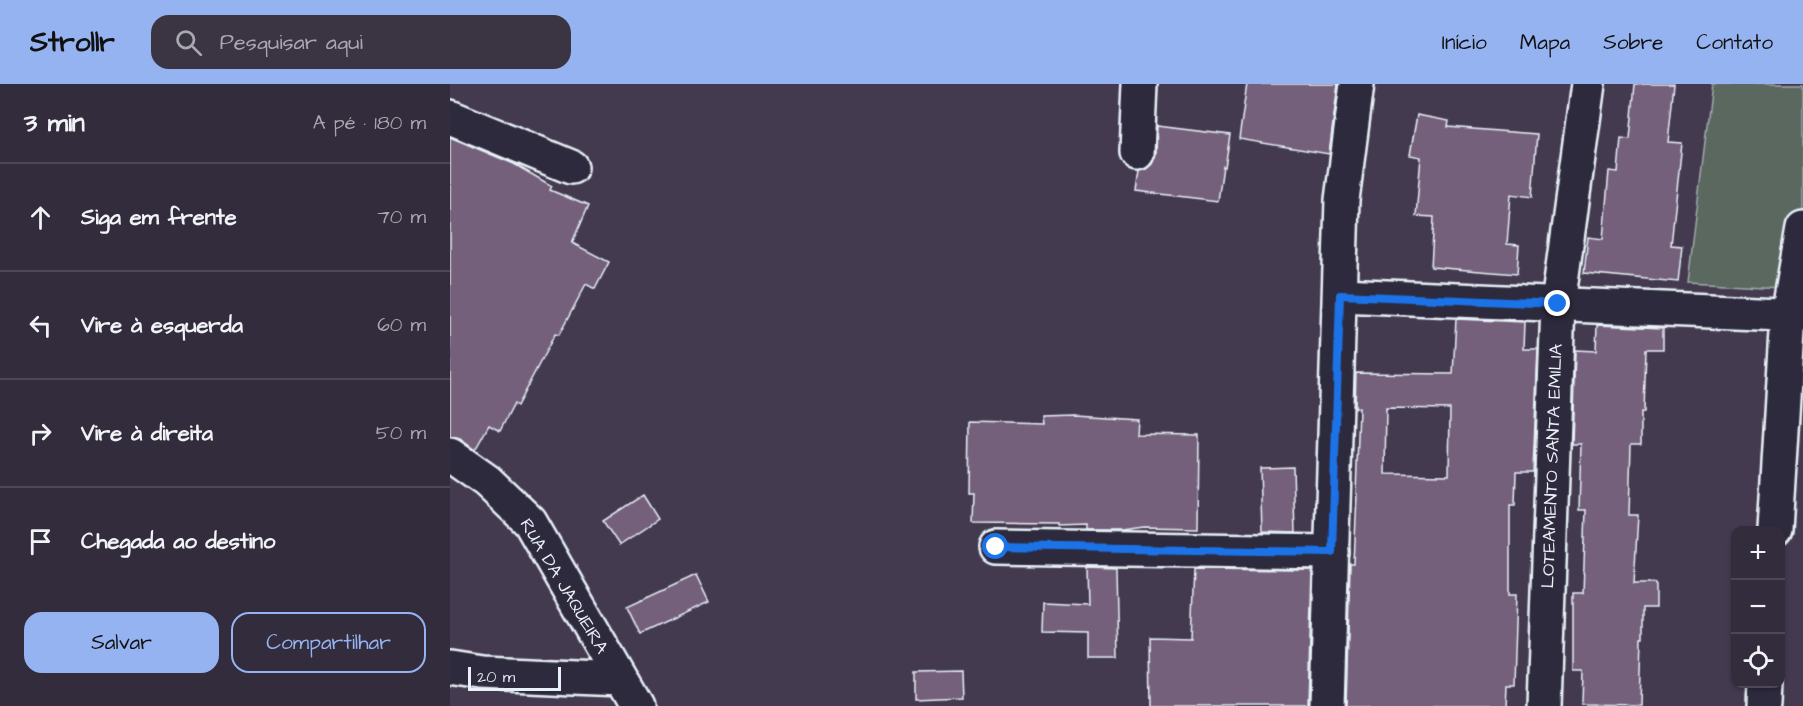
<!DOCTYPE html>
<html lang="pt">
<head>
<meta charset="utf-8">
<style>
	body { margin:0; font-family:"Architects Daughter",sans-serif; background:#3b3443; color:#f1f3f6 }
	.controls { position:absolute; right:18px; bottom:18px; display:grid; overflow:hidden; border-radius:12px; box-shadow:0 2px 4px #0004 }
	.controls button { width:54px; height:54px; display:grid; place-items:center; padding:0; border:0; border-bottom:2px solid #4e4856; background:#332c3c; color:#f1f3f6; font:30px sans-serif }
	.scale { position:absolute; left:18px; bottom:15px; width:93px; box-sizing:border-box; padding-left:6px; border:3px solid #e8f1f8; border-top:0; font-size:16px; line-height:21px; white-space:nowrap; color:#e8f1f8; -webkit-text-stroke:4px #2f2a3d; paint-order:stroke }
	.stop { position:absolute; width:18px; height:18px; margin:-14px; border:4px solid #1a73e8; border-radius:50%; background:#fff }
	.stop.end { background:#1a73e8; border-color:#fff; box-shadow:0 2px 6px #0008 }
	.list { margin:0; padding:0; list-style:none }
	h2 { display:flex; justify-content:space-between; align-items:center; height:78px; margin:0; padding:0 24px; font-size:26px }
	h2 small { font-size:20px; font-weight:400; color:#a9a7af }
	.list li { display:grid; grid-template-columns:39px 1fr auto; gap:18px; align-items:center; box-sizing:border-box; height:108px; padding:0 24px; border-top:2px solid #4e4856 }
	.list b { display:block; font-size:22px; white-space:nowrap }
	.list em { font-size:20px; font-style:normal; color:#a9a7af }
	.actions { display:flex; gap:12px; padding:18px 24px }
	.actions a { flex:1; padding:14px 0; border:2px solid #95b2f1; border-radius:18px; text-align:center; font-size:21px; color:#95b2f1 }
	.actions .main { background:#95b2f1; color:#111 }
	.icon { flex:none; width:33px; height:33px; fill:none; stroke:currentColor; stroke-width:2; stroke-linecap:round; stroke-linejoin:round }
	.map { position:relative; flex:none; width:1353px; height:622px; overflow:hidden }
	header { display:flex; align-items:center; gap:36px; box-sizing:border-box; height:84px; padding:0 30px; background:#95b2f1; color:#111 }
	header strong { font-size:28px }
	nav { display:flex; gap:33px; margin-inline-start:auto; font-size:21px }
	.search { width:420px; height:54px; background:#3b3443; display:flex; align-items:center; gap:15px; box-sizing:border-box; padding:0 21px; border-radius:18px; color:#a9a7af; font-size:22px }
	main { display:flex }
	aside { flex:1; background:#332c3c }
	.map>svg:first-child { display:block }
	.green { fill:#5a685f; stroke:#a1acac; stroke-width:1.5 }
	.building { fill:#74617b; stroke:#e8f1f8; stroke-width:1.5; fill-rule:evenodd }
	.lines { fill:none; stroke-linecap:round; stroke-linejoin:round }
	.minor-casing { stroke:#e8f1f8; stroke-width:38 }
	.minor { stroke:#2f2a3d; stroke-width:33 }
	.route { stroke:#1a73e8; stroke-width:8 }
	.labels { text-anchor:middle; dominant-baseline:central; stroke-width:6; stroke-linejoin:round; paint-order:stroke }
	.street-label { font-size:18px; fill:#e8f1f8; stroke:#2f2a3d }
</style>
</head>
<body>
<header>
<strong>Strollr</strong>
<div class="search"><svg class="icon" aria-label="search" viewBox="0 0 24 24"><circle cx="10" cy="10" r="6"/><path d="M15 15l6 6"/></svg>Pesquisar aqui</div>
<nav><a>Início</a><a>Mapa</a><a>Sobre</a><a>Contato</a></nav>
</header>
<main>
<aside>
<h2>3 min<small>A pé · 180 m</small></h2>
<ul class="list">
<li><svg class="icon" aria-label="ahead" viewBox="0 0 24 24"><path d="M12 20V5M6 11l6-6 6 6"/></svg><div><b>Siga em frente</b></div><em>70 m</em></li>
<li><svg class="icon" aria-label="left" viewBox="0 0 24 24"><path d="M17 20v-9H6M10 6l-5 5 5 5"/></svg><div><b>Vire à esquerda</b></div><em>60 m</em></li>
<li><svg class="icon" aria-label="right" viewBox="0 0 24 24"><path d="M7 20v-9h11M14 6l5 5-5 5"/></svg><div><b>Vire à direita</b></div><em>50 m</em></li>
<li><svg class="icon" aria-label="arrive" viewBox="0 0 24 24"><path d="M6 21V4h12l-3 4 3 4H6"/></svg><div><b>Chegada ao destino</b></div></li>
</ul>
<div class="actions"><a class="main">Salvar</a><a>Compartilhar</a></div>
</aside>
<div class="map">
<svg width="1353" height="622" viewBox="0 0 1353 622">
	<rect width="100%" height="100%" fill="#443a50"/>
	<filter id="ink" filterUnits="userSpaceOnUse"><feTurbulence type="fractalNoise" baseFrequency=".0167" numOctaves="2"/><feDisplacementMap in="SourceGraphic" scale="12" xChannelSelector="R" yChannelSelector="G"/><feConvolveMatrix kernelMatrix="1 2 1 2 8 2 1 2 1" color-interpolation-filters="sRGB"/></filter>
	<g filter="url(#ink)">
		<path class="green" d="M 1262,0 L 1353,0 L 1353,204 L 1238,198 Z"/>
		<g class="building">
			<path d="M 797,0 L 888,0 L 879,70 L 789,55 Z"/>
			<path d="M 1185,0 L 1224,0 L 1218,58 L 1232,59 L 1221,161 L 1232,162 L 1228,198 L 1134,189 L 1138,153 L 1153,155 L 1159,87 L 1168,88 L 1171,54 L 1180,55 Z"/>
			<path d="M 967,31 L 999,37 L 998,43 L 1087,50 L 1082,113 L 1061,110 L 1057,160 L 1069,161 L 1067,190 L 981,183 L 984,133 L 966,132 L 971,73 L 960,71 Z"/>
			<path d="M 707,42 L 780,51 L 775,83 L 773,82 L 768,117 L 686,107 L 689,87 L 696,85 L 702,80 L 706,70 Z"/>
			<path d="M 0,53 L 64,80 L 102,102 L 100,106 L 138,122 L 122,159 L 159,178 L 145,205 L 136,200 L 109,251 L 105,250 L 67,322 L 64,320 L 50,347 L 39,341 L 25,366 L 10,355 L 0,353 Z"/>
			<path d="M 1006,235 L 1075,238 L 1074,265 L 1088,265 L 1083,388 L 1066,388 L 1065,421 L 1060,421 L 1060,510 L 1067,510 L 1064,600 L 1056,600 L 1055,622 L 896,622 L 900,480 L 904,480 L 907,410 L 906,410 L 909,324 L 905,324 L 906,289 L 1003,290 ZM 936,324 L 1000,325 L 999,391 L 935,390 Z"/>
			<path d="M 1147,241 L 1213,244 L 1213,265 L 1196,265 L 1194,328 L 1191,328 L 1191,360 L 1181,360 L 1179,431 L 1188,431 L 1184,499 L 1206,499 L 1206,524 L 1193,524 L 1193,554 L 1191,554 L 1189,621 L 1132,620 L 1133,587 L 1123,587 L 1123,509 L 1133,509 L 1136,426 L 1129,426 L 1131,360 L 1122,360 L 1125,266 L 1146,267 Z"/>
			<path d="M 624,331 L 687,335 L 686,350 L 749,351 L 748,444 L 694,443 L 672,446 L 636,446 L 636,441 L 609,442 L 609,440 L 523,439 L 524,409 L 519,409 L 520,338 L 592,340 L 591,332 Z"/>
			<path d="M 843,383 L 845,449 L 812,448 L 810,384 Z"/>
			<path d="M 193,411 L 208,435 L 169,461 L 153,437 Z"/>
			<path d="M 637,483 L 666,484 L 668,574 L 638,574 L 638,549 L 592,548 L 593,518 L 638,520 Z"/>
			<path d="M 744,485 L 862,486 L 858,622 L 701,622 L 700,553 L 741,554 Z"/>
			<path d="M 246,491 L 259,518 L 190,550 L 177,523 Z"/>
			<path d="M 511,587 L 512,613 L 466,615 L 466,588 Z"/>
		</g>
		<g class="lines">
			<g class="minor-casing">
				<g id="minor">
					<path d="M 0,33 L 121,83"/>
					<path d="M 687,69 L 690,0"/>
					<path d="M 890,211 L 1353,231"/>
					<path d="M 0,371 L 37,397 L 80,438 L 186,622"/>
					<path d="M 1325,446 L 1338,231 L 1353,145"/>
					<path d="M 546,463 L 882,468"/>
					<path d="M 0,584 L 32,589 L 170,595"/>
					<path d="M 877,622 L 892,116 L 907,0"/>
					<path d="M 1094,622 L 1108,220 L 1138,0"/>
					<path d="M 1314,622 L 1315,600"/>
				</g>
			</g>
			<use href="#minor" class="minor"/>
		</g>
	</g>
	<g class="lines" filter="url(#ink)">
		<path class="route" d="M 546,463 L 882,468 L 890,211 L 1108,220"/>
	</g>
	<g class="labels">
		<g class="street-label">
			<text transform="translate(1102 382) rotate(-88)">LOTEAMENTO SANTA EMILIA</text>
			<text transform="translate(114 502) rotate(59)">RUA DA JAQUEIRA</text>
		</g>
	</g>
</svg>
<div class="controls">
<button>+</button>
<button>−</button>
<button><svg class="icon" aria-label="locate" viewBox="0 0 24 24"><circle cx="12" cy="12" r="6"/><path d="M12 2v4M12 18v4M2 12h4M18 12h4"/></svg></button>
</div>
<div class="scale">20 m</div>
<div class="stop" style="left:546px;top:463px"></div>
<div class="stop end" style="left:1108px;top:220px"></div>
</div>
</main>
</body>
</html>
